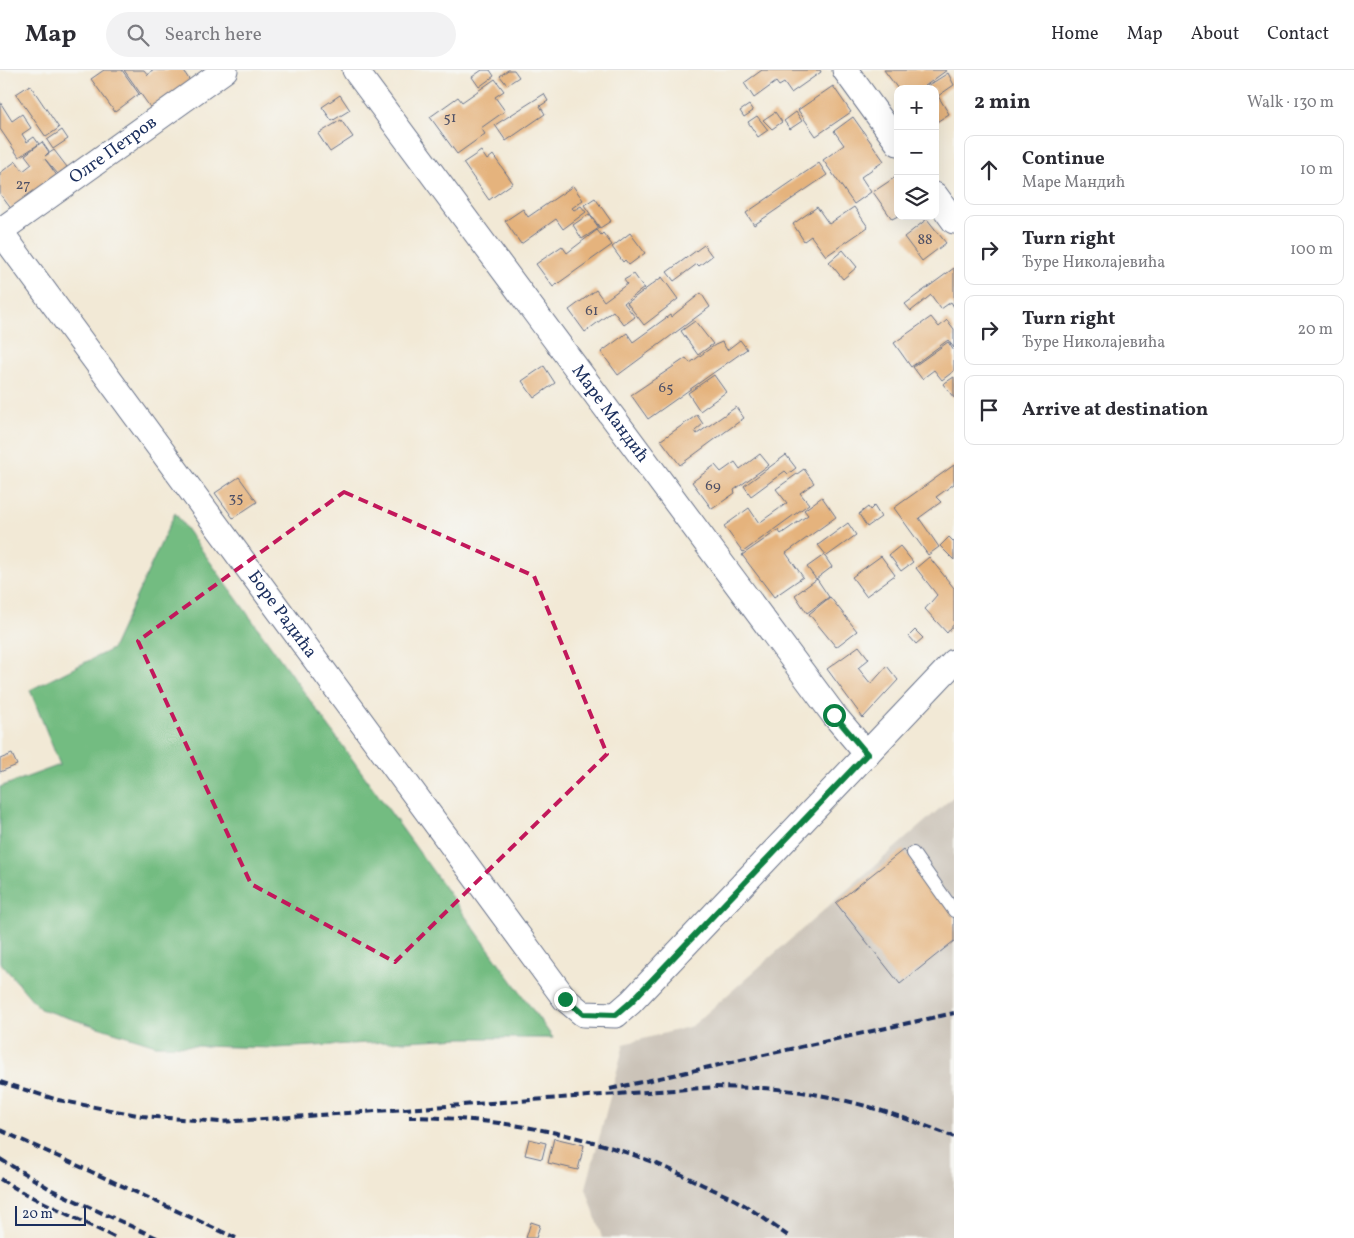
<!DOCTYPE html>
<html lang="en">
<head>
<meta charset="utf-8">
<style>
	body { margin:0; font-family:Vollkorn,serif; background:#f2f2f3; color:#2b2b33 }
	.controls { position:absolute; right:15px; top:15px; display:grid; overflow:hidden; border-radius:10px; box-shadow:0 5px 20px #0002 }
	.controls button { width:45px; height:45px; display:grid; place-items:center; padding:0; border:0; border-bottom:1px solid #e1e1e2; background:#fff; color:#2b2b33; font:25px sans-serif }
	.scale { position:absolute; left:15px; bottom:12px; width:71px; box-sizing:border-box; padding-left:5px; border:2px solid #1b2f5e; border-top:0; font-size:14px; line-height:18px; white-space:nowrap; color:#1b2f5e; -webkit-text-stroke:4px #f6f6f2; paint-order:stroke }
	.stop { position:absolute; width:15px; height:15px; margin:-11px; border:4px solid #0b8043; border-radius:50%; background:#fff }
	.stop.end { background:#0b8043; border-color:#fff; box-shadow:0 1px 5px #0008 }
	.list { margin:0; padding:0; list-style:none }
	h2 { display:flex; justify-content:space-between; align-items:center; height:65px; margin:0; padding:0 20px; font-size:21px }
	h2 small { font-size:16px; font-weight:400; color:#7c7c81 }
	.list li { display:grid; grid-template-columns:32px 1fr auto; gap:15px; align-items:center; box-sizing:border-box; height:70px; margin:0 10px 10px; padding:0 10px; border:1px solid #e1e1e2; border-radius:10px }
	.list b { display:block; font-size:19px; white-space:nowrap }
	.list p { margin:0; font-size:16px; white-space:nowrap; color:#7c7c81 }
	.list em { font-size:16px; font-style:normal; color:#7c7c81 }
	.icon { flex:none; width:28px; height:28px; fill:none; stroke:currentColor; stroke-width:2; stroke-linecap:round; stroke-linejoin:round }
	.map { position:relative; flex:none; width:954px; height:1168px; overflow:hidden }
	header { display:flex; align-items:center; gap:30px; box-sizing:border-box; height:70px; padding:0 25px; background:#fff; border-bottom:1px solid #e1e1e2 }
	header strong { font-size:24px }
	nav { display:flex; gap:28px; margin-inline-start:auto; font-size:18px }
	.search { width:350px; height:45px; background:#f2f2f3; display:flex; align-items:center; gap:12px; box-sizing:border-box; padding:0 18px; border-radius:28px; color:#7c7c81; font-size:19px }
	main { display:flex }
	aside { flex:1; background:#fff }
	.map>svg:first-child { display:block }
	.industrial { fill:#cbc3b8 }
	.forest { fill:#73bc81; stroke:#477670 }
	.building { fill:#e5b37d }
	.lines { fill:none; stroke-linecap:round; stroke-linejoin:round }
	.service-casing { stroke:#667088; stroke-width:14 }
	.minor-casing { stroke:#667088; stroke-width:27 }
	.service { stroke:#fff; stroke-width:12 }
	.minor { stroke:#fff; stroke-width:25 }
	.rail { stroke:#1b2f5e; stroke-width:4; stroke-dasharray:8 4; stroke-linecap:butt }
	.route { stroke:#0b8043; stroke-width:6 }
	.marked { fill:none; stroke:#c2185b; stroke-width:4; stroke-dasharray:10 6; stroke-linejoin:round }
	.labels { text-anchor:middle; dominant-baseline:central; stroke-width:4.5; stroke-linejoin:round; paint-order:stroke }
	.number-label { font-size:15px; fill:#4e5066 }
	.street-label { font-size:18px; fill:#1b2f5e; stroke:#f6f6f2 }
</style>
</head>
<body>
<header>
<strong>Map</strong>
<div class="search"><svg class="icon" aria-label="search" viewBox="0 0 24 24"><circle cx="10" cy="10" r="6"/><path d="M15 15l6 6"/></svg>Search here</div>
<nav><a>Home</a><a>Map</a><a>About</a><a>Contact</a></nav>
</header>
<main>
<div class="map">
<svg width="954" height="1168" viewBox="0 0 954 1168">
	<rect width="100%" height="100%" fill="#f6f6f2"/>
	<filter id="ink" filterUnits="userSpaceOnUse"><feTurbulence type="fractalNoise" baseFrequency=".02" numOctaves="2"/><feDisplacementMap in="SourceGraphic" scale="10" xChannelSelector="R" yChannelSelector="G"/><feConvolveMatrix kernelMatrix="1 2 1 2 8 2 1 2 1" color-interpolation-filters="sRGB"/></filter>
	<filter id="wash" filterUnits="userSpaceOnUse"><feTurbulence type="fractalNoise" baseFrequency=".0096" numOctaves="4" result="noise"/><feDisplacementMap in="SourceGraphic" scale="20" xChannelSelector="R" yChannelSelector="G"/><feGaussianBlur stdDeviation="1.12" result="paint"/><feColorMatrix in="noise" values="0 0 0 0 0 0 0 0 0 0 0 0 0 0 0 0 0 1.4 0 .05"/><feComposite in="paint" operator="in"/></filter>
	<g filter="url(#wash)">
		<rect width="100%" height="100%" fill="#f2e9d6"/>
		<path class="industrial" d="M 954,726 L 954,1168 L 602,1168 L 586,1118 L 624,974 L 692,956 Z"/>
		<path class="forest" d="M 175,443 L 553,968 L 462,968 L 276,978 L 156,975 L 40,939 L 0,892 L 0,717 L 60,695 L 30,620 L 112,579 Z"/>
		<g id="blocks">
			<g class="building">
				<path d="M 104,0 L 122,0 L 139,24 L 115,42 L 91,9 Z"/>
				<path d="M 124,0 L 144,0 L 148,5 L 152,0 L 183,0 L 190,11 L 152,40 Z"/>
				<path d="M 482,0 L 490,0 L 494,6 L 479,17 L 472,7 Z"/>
				<path d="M 508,0 L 514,0 L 519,7 L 507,15 L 500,6 Z"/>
				<path d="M 762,0 L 820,0 L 821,2 L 791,23 L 784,13 L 779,16 L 776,12 L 754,28 L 744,13 Z"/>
				<path d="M 884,0 L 947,0 L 921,19 L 898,19 Z"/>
				<path d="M 948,3 L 954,15 L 938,26 L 949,44 L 935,53 L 935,19 L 923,19 Z"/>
				<path d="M 495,9 L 504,21 L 495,27 L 505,41 L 481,58 L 485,64 L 457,84 L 430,47 L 458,27 L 462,32 Z"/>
				<path d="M 30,15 L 59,58 L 46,67 L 16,24 Z"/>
				<path d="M 833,16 L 851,42 L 816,66 L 798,40 Z"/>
				<path d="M 544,24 L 548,31 L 540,36 L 545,44 L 506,71 L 495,55 Z"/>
				<path d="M 340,25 L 350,40 L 332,51 L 322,37 Z"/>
				<path d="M 0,32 L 12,51 L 22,44 L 31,58 L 22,64 L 27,72 L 34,67 L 39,74 L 19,87 L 0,59 Z"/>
				<path d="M 749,35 L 753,41 L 744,47 L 740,41 Z"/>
				<path d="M 775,42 L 782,52 L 772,59 L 763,50 Z"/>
				<path d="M 796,42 L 802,51 L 790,59 L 784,51 Z"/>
				<path d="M 757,46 L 768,60 L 758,67 L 748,52 Z"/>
				<path d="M 853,47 L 884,91 L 861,107 L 871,122 L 854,134 L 823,90 L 844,75 L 834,61 Z"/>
				<path d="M 341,50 L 353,67 L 330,82 L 318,64 Z"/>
				<path d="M 62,60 L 68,69 L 53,79 L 47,70 Z"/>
				<path d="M 42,72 L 49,82 L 45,86 L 54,80 L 67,97 L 58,104 L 45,89 L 58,107 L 12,140 L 0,124 L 0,103 L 16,91 L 23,101 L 32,94 L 25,85 Z"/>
				<path d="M 481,81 L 487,90 L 493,85 L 513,113 L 489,130 L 463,93 Z"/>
				<path d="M 819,93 L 827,105 L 754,155 L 746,143 Z"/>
				<path d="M 897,106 L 898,146 L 892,149 L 873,122 Z"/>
				<path d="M 573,116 L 583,130 L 572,138 L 574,140 L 581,136 L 586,142 L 563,159 L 556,149 L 521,174 L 505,151 L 523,139 L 528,147 Z"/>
				<path d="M 595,128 L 611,151 L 600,158 L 584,135 Z"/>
				<path d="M 817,137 L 829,154 L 854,137 L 868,157 L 826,186 L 811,166 L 804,171 L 793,154 Z"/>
				<path d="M 589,144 L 599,158 L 582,169 L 573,155 Z"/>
				<path d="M 927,149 L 946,173 L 922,191 L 904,167 Z"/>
				<path d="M 597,160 L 601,165 L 603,163 L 612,175 L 553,217 L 536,194 L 562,176 L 567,183 Z"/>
				<path d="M 630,163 L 645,183 L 629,195 L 625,190 L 623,192 L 612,177 Z"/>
				<path d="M 704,175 L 712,186 L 699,196 L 697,194 L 674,211 L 667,202 Z"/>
				<path d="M 843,180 L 857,197 L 843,209 L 829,192 Z"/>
				<path d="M 954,198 L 954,237 L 951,232 L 941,239 L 931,225 L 911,241 L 905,234 Z"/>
				<path d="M 634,204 L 644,218 L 624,233 L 635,247 L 624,255 L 613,241 L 585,262 L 569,240 L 596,220 L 604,231 L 627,214 L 624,210 Z"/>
				<path d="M 662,207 L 678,229 L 644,255 L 627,233 Z"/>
				<path d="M 701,223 L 710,237 L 618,305 L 601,282 L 627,263 L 633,272 L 670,245 L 671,247 Z"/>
				<path d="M 931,247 L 939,257 L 947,250 L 954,259 L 954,278 L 948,270 L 911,297 L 894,273 Z"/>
				<path d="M 695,251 L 713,274 L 698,285 L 681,261 Z"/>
				<path d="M 740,270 L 747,279 L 648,349 L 631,325 L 686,288 L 690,293 L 715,275 L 722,272 L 727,280 Z"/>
				<path d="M 948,272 L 954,281 L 954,301 L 942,310 L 934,300 L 922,309 L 913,297 Z"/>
				<path d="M 544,296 L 555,313 L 534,328 L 522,311 Z"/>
				<path d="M 714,305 L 726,322 L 700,341 L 688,323 Z"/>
				<path d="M 954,307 L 954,328 L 943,314 Z"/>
				<path d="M 736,337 L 744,348 L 680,395 L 661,370 L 697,345 L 703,354 L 695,361 L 697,364 Z"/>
				<path d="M 760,384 L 769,395 L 734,420 L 735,423 L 712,439 L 692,412 L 715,395 L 721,402 L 735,392 L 740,399 Z"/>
				<path d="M 786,385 L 796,398 L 788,404 L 785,401 L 751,426 L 744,416 Z"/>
				<path d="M 954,395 L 954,414 L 936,427 L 941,432 L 919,448 L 939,477 L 928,485 L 894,438 Z"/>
				<path d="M 804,399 L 814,413 L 800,423 L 809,434 L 743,482 L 724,456 L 749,438 L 759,453 L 787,433 L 776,419 Z"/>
				<path d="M 239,407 L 257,432 L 233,448 L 215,423 Z"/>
				<path d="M 822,427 L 836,447 L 786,483 L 803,507 L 774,527 L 742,485 L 778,460 L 781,464 L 808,445 L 804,440 Z"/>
				<path d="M 874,436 L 881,447 L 867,457 L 859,444 L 868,437 L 870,440 Z"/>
				<path d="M 848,453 L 856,465 L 827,486 L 818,475 Z"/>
				<path d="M 949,467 L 954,472 L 954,490 L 940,476 Z"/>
				<path d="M 900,476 L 913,492 L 901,501 L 889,485 Z"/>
				<path d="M 824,485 L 832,497 L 816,509 L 807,497 Z"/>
				<path d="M 881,486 L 895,505 L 866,526 L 852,507 Z"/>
				<path d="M 929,487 L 954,518 L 954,554 L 947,563 L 925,539 L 937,525 L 916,498 Z"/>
				<path d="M 817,509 L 829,527 L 807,543 L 795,525 Z"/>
				<path d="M 830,527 L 857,561 L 836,577 L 809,544 Z"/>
				<path d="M 915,560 L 923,568 L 916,574 L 909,566 Z"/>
				<path d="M 859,576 L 869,589 L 858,598 L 871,614 L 887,596 L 898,610 L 863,648 L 827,599 Z"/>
				<path d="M 12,684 L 17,695 L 0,702 L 0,689 Z"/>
				<path d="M 903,780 L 954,844 L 954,871 L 900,914 L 836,833 Z"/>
				<path d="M 554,1068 L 584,1075 L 578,1100 L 548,1093 Z"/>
				<path d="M 529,1069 L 546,1073 L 542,1089 L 525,1085 Z"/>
				<path d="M 531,1152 L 540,1155 L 536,1168 L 526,1168 Z"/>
			</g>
		</g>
	</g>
	<g filter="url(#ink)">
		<use href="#blocks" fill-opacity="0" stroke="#667088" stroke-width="1"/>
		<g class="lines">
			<g class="service-casing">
				<path id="service" d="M 913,783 L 954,841"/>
			</g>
			<g class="minor-casing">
				<g id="minor">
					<path id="s1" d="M 355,0 L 834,645 L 867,684"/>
					<path d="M 845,0 L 898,73"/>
					<path d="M 935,125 L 954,151"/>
					<path id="s2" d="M 0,161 L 565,929 L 583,944 L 616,945 L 631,932 L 954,592"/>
					<path id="s3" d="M 0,161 L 225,0"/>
				</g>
			</g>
			<use href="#service" class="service"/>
			<use href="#minor" class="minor"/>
			<g class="rail">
				<path d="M 0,1012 L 58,1030 L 142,1046 L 221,1052 L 716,1017 C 739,1018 763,1017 785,1020 C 843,1026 900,1045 954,1067"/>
				<path d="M 610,1019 L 954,943"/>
				<path d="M 409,1047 C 512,1048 611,1068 703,1115 C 716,1121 731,1127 744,1135 C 760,1145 775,1157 791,1168"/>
				<path d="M 0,1060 L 236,1168"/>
				<path d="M 0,1089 L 52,1120 L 157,1168"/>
				<path d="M 0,1109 L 22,1122 L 116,1168"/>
			</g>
		</g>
	</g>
	<g class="lines" filter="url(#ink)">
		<path class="route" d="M 565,929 L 583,944 L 616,945 L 631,932 L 867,684 L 834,645"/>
	</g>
	<path class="marked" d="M 344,422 L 534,506 L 607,684 L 395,892 L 251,814 L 138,571 Z"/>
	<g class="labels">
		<g class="number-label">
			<text x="450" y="48">51</text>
			<text x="23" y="115">27</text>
			<text x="925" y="170">88</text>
			<text x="592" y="241">61</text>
			<text x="666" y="318">65</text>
			<text x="713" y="416">69</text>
			<text x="236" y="428">35</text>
		</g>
		<g class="street-label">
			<text stroke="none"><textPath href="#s3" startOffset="139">Олге Петров</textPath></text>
			<text stroke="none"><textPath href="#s1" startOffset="428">Маре Мандић</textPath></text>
			<text stroke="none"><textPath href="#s2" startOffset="476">Боре Радића</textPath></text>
		</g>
	</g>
</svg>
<div class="controls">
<button>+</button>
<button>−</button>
<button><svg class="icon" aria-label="layers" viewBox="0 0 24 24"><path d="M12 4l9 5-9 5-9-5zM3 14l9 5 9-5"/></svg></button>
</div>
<div class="scale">20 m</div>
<div class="stop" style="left:834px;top:645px"></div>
<div class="stop end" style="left:565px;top:929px"></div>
</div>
<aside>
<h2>2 min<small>Walk · 130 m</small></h2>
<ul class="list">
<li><svg class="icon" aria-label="ahead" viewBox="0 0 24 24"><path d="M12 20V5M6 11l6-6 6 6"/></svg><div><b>Continue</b><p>Маре Мандић</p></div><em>10 m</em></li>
<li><svg class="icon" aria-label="right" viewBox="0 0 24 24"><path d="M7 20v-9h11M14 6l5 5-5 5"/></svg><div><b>Turn right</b><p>Ђуре Николајевића</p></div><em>100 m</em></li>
<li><svg class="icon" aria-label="right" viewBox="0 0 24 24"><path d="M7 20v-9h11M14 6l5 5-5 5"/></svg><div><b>Turn right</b><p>Ђуре Николајевића</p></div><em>20 m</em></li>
<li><svg class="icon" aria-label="arrive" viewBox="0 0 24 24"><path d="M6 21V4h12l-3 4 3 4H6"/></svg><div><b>Arrive at destination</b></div></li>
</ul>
</aside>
</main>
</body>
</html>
